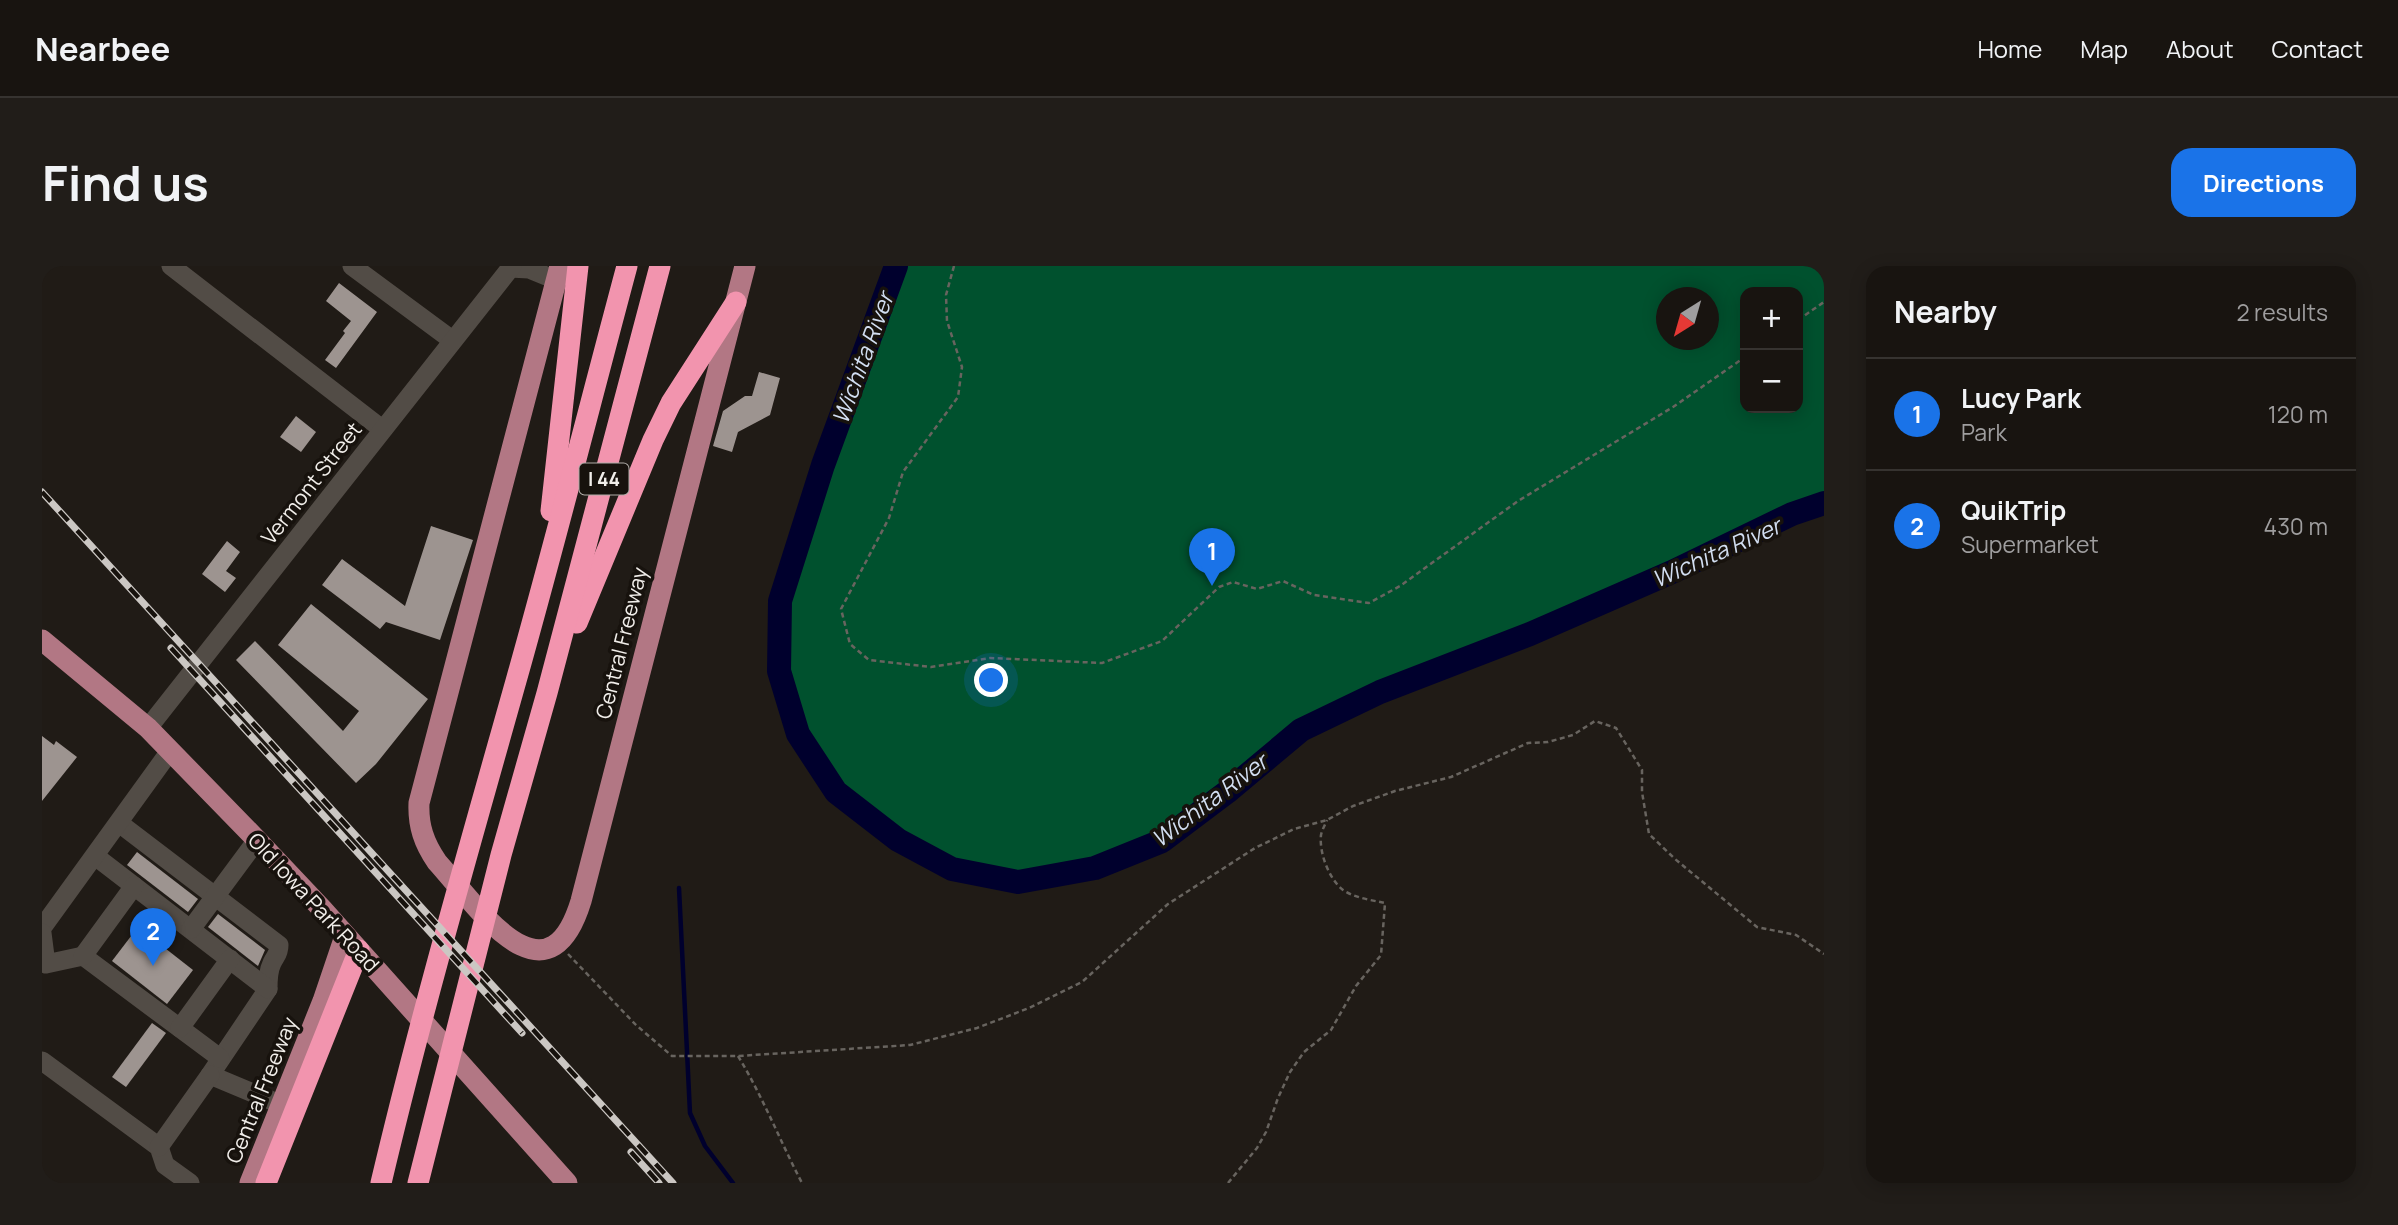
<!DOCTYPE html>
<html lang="en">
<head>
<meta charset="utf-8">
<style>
	body { margin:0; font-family:Manrope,sans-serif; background:#211d19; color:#f1f3f6 }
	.controls { position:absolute; right:21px; top:21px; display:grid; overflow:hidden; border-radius:14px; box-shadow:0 4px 18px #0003 }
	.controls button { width:63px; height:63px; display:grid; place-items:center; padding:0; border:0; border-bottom:2px solid #363330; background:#181410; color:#f1f3f6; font:35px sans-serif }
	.compass { position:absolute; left:1614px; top:21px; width:63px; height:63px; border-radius:50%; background:#181410; box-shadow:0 4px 18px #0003; rotate:217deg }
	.you { position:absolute; left:950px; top:415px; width:24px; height:24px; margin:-18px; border:5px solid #fff; border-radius:50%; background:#1a73e8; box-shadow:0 0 0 10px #1a73e833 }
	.badge { display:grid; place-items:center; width:46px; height:46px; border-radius:50%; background:#1a73e8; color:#fff; font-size:23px; font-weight:700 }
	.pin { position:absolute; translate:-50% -58px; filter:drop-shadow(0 2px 4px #0008) }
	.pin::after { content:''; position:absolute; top:37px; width:24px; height:21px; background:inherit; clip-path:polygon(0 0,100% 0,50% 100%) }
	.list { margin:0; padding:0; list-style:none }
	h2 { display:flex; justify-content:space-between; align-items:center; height:91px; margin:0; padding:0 28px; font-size:30px }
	h2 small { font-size:23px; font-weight:400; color:#9f9e9f }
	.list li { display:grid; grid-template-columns:46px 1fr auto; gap:21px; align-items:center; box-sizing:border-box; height:112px; padding:0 28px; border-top:2px solid #363330 }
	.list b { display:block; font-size:26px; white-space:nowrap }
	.list p { margin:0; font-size:23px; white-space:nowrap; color:#9f9e9f }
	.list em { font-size:23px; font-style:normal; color:#9f9e9f }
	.map { position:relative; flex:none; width:1782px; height:917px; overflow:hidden; border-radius:21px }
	header { display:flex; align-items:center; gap:42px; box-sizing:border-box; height:98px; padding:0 35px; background:#181410; border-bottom:2px solid #363330 }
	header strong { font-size:33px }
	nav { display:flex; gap:38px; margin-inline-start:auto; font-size:24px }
	.intro { display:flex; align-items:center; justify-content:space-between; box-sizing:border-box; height:168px; padding:0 42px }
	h1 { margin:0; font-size:49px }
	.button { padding:18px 32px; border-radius:21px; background:#1a73e8; color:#fff; font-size:24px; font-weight:700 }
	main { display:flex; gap:42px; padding:0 42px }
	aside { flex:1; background:#181410; border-radius:21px; box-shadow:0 4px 18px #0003 }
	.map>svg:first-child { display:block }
	.green { fill:#00512e; fill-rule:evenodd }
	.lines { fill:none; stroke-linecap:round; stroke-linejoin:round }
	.stream { stroke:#00002d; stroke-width:4.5 }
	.river { stroke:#00002d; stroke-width:24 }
	.building { fill:#9d9490 }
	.path { stroke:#68645f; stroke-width:2.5; stroke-dasharray:5 3.5; stroke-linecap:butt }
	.minor { stroke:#524c46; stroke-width:19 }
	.major { stroke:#b27784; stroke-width:21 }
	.highway { stroke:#f294ae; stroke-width:21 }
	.rail-casing { stroke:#cbc7c3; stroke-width:7 }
	.rail { stroke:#17120d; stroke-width:4.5; stroke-dasharray:13; stroke-linecap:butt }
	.labels { text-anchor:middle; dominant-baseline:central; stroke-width:7; stroke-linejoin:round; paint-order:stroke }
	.shield { fill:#17120d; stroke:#b0aca8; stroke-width:2 }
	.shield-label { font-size:19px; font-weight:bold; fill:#f1eeea }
	.street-label { font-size:21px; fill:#f1eeea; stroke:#17120d }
	.water-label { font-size:23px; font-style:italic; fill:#d2def1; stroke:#17120d }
</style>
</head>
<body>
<header>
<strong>Nearbee</strong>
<nav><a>Home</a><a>Map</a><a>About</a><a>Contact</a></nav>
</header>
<div class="intro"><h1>Find us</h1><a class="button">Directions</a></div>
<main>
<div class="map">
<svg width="1782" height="917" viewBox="0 0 1782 917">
	<rect width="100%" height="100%" fill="#201b16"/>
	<path class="green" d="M 854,0 L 1782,0 L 1782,237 L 1750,248 L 1630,306 L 1488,368 L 1338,426 L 1259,464 L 1185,526 L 1120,575 L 1053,602 L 976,616 L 910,603 L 856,574 L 794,526 L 756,468 L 737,405 L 738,335 L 781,199 ZM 1703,26 L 1756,26 L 1756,142 L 1703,142 ZM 1624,32 L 1666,32 L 1666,74 L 1624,74 Z"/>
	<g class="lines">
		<path class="stream" d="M 637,622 L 648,847 L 663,880 L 691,917"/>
		<path class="river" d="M 854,0 L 781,199 L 738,335 L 737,405 L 756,468 L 794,526 L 856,574 L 910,603 L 976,616 L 1053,602 L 1120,575 L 1185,526 L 1259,464 L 1338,426 L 1488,368 L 1630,306 L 1750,248 L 1782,237"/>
	</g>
	<g class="building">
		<path d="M 297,17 L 335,46 L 294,102 L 283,94 L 303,67 L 301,65 L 309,55 L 284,35 Z"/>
		<path d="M 717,106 L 738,112 L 728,149 L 696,166 L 690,186 L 671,180 L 681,145 L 703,130 L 710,130 Z"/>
		<path d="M 254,150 L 274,166 L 259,186 L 238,171 Z"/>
		<path d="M 389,260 L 431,274 L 398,374 L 344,356 L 338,363 L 280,319 L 300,293 L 363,340 Z"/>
		<path d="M 185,275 L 198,286 L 184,305 L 194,312 L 183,326 L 160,308 Z"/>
		<path d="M 269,338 L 386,433 L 334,498 L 314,517 L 194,394 L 213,375 L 301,465 L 317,445 L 236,379 Z"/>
		<path d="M 0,470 L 12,479 L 14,475 L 35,491 L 0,535 Z"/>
		<path d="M 95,586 L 156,633 L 146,646 L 85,599 Z"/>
		<path d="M 176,648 L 223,684 L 216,700 L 166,661 Z"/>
		<path d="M 96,661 L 151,704 L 125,738 L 70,695 Z"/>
		<path d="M 110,757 L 124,767 L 84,821 L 70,811 Z"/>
	</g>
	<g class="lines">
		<g class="path">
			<path d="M 912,0 L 904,29 L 905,55 L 920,101 L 916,131 L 861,206 L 847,252 L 799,343 L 808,378 L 827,394 L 889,401 L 948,392 L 1060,397 L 1120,375 L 1177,321 L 1191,316 L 1215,323 L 1241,315 L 1272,329 L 1327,337 L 1358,320 L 1476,235 L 1631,141 L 1703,91"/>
			<path d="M 1756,54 L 1782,36"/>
			<path d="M 526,688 L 594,759 L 630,790 L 696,790 L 868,779 L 935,762 L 987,742 L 1040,716 L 1126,638 L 1213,582 L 1252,563 L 1285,554 L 1311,540 L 1353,525 L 1409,511 L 1486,477 L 1506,476 L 1531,469 L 1553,455 L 1574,462 L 1600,504 L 1600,526 L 1607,568 L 1633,593 L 1715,661 L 1754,669 L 1782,688"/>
			<path d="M 696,790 C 721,831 738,875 760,917"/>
			<path d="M 1186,917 L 1215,882 L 1224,866 L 1236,832 L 1248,806 L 1262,786 L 1289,764 L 1314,720 L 1339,689 L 1343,637 C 1329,634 1313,632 1301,624 C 1287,613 1277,587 1279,569 C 1280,564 1283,559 1285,554"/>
		</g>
		<g class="minor">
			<path d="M 129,0 L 340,163"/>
			<path d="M 310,0 L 410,74"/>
			<path d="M 468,2 L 487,3 L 514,14"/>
			<path d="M 106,462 L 470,0"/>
			<path d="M 77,557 L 237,679 C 237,688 234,689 230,697 C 226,705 226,714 226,723 L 168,809 L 252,844"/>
			<path d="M 53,590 L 226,723"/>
			<path d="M 0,662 L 128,485"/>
			<path d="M 149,663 L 215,574"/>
			<path d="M 0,667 L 4,698 L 41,690 L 178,792"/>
			<path d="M 41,690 L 92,620"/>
			<path d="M 138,762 L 188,693"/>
			<path d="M 0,795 L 117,881 L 123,899 L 148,917"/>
			<path d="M 117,881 L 168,809"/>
		</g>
		<g class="major">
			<path d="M 518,0 L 377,537 C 376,560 382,577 395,596 C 434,639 505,746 539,635 L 703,0"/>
			<path d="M 0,374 L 106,462 L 215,574 L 281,644 L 525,917"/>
			<path d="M 208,917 L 281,735 L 303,670"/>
		</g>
		<g class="highway">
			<path d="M 509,245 L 536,0"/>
			<path d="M 535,357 L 611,174 L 629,137 L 694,36"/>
			<path d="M 224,917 L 317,684"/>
			<path d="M 339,917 C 379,748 427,582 474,415 C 513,277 548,138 585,0"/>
			<path d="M 376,917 L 459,589 L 505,427 L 618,0"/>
		</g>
		<g class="rail-casing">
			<g id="rail">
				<path d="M 0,226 L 631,917"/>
				<path d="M 129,382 L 480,767"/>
				<path d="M 589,886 L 617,917"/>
			</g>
		</g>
		<use href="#rail" class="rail"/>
	</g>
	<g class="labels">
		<rect class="shield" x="537.5" y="197.5" width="49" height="31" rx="5"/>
		<g class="shield-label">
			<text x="562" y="213">I 44</text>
		</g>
		<g class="street-label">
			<text transform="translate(269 217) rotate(-52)">Vermont Street</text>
			<text transform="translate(579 377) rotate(-76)">Central Freeway</text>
			<text transform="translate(272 636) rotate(47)">Old Iowa Park Road</text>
			<text transform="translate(219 824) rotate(-68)">Central Freeway</text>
		</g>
		<g class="water-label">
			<text transform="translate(820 92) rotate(-70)">Wichita River</text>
			<text transform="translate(1674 286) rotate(-24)">Wichita River</text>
			<text transform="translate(1167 534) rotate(-37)">Wichita River</text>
		</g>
	</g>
</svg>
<div class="controls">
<button>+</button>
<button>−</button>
</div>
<svg class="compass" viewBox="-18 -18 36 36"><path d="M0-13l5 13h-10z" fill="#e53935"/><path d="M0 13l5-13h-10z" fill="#9f9e9f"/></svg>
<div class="you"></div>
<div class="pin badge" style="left:1170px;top:320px">1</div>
<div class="pin badge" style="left:111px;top:700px">2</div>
</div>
<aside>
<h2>Nearby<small>2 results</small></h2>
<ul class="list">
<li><span class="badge">1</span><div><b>Lucy Park</b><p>Park</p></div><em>120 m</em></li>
<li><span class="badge">2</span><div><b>QuikTrip</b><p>Supermarket</p></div><em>430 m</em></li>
</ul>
</aside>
</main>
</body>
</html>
